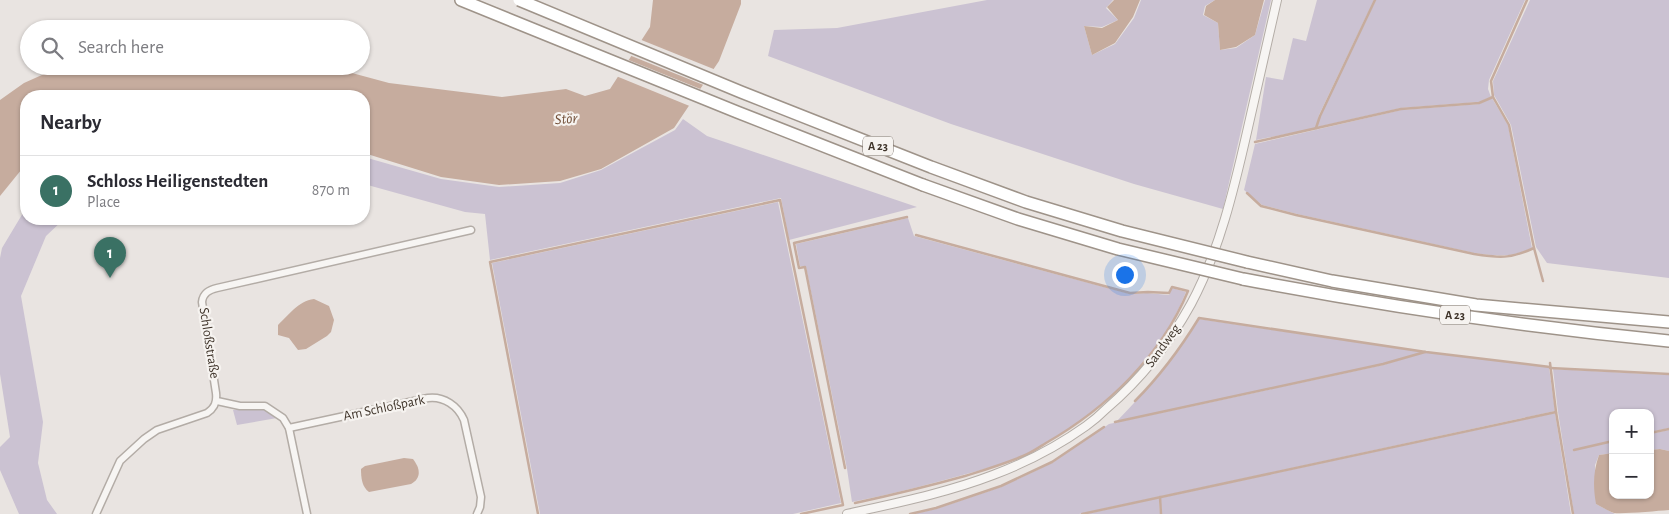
<!DOCTYPE html>
<html lang="en">
<head>
<meta charset="utf-8">
<style>
	body { margin:0; font-family:"Alegreya Sans",sans-serif; background:#f7f7f7; color:#2b2b33 }
	.controls { position:absolute; right:15px; bottom:15px; display:grid; overflow:hidden; border-radius:10px; box-shadow:0 1px 4px #0004 }
	.controls button { width:45px; height:45px; display:grid; place-items:center; padding:0; border:0; border-bottom:1px solid #e1e1e2; background:#fff; color:#2b2b33; font:25px sans-serif }
	.you { position:absolute; left:1124px; top:274px; width:18px; height:18px; margin:-12px; border:4px solid #fff; border-radius:50%; background:#1a73e8; box-shadow:0 0 0 8px #1a73e833 }
	.badge { display:grid; place-items:center; width:32px; height:32px; border-radius:50%; background:#3a7164; color:#fff; font-size:16px; font-weight:700 }
	.pin { position:absolute; translate:-50% -41px; filter:drop-shadow(0 1px 2px #0008) }
	.pin::after { content:''; position:absolute; top:26px; width:18px; height:15px; background:inherit; clip-path:polygon(0 0,100% 0,50% 100%) }
	.list { margin:0; padding:0; list-style:none }
	h2 { display:flex; justify-content:space-between; align-items:center; height:65px; margin:0; padding:0 20px; font-size:21px }
	h2 small { font-size:16px; font-weight:400; color:#7c7c81 }
	.list li { display:grid; grid-template-columns:32px 1fr auto; gap:15px; align-items:center; box-sizing:border-box; height:70px; padding:0 20px; border-top:1px solid #e1e1e2 }
	.list b { display:block; font-size:19px; white-space:nowrap }
	.list p { margin:0; font-size:16px; white-space:nowrap; color:#7c7c81 }
	.list em { font-size:16px; font-style:normal; color:#7c7c81 }
	.icon { flex:none; width:28px; height:28px; fill:none; stroke:currentColor; stroke-width:2; stroke-linecap:round; stroke-linejoin:round }
	.map { position:relative; flex:none; width:1669px; height:514px; overflow:hidden }
	.search { position:absolute; background:#fff; box-shadow:0 1px 4px #0004; left:20px; top:20px; width:350px; height:55px; display:flex; align-items:center; gap:12px; box-sizing:border-box; padding:0 18px; border-radius:28px; color:#7c7c81; font-size:19px }
	.panel { position:absolute; background:#fff; box-shadow:0 1px 4px #0004; left:20px; top:90px; width:350px; height:135px; border-radius:20px }
	.map>svg:first-child { display:block }
	.green { fill:#cbc2d2 }
	.water { fill:#c6ac9e }
	.pier { fill:#e9e4e1 }
	.lines { fill:none; stroke-linecap:round; stroke-linejoin:round }
	.stream { stroke:#c6ac9e; stroke-width:2.5 }
	.minor-casing { stroke:#b3aca6; stroke-width:9 }
	.tertiary-casing { stroke:#b3aca6; stroke-width:10 }
	.motorway-casing { stroke:#9e9389; stroke-width:14 }
	.minor { stroke:#f7f5f3; stroke-width:6 }
	.tertiary { stroke:#f7f5f3; stroke-width:8 }
	.motorway { stroke:#fff; stroke-width:11 }
	.motorway-bridge-casing { stroke:#9e9389; stroke-width:14; stroke-linecap:butt }
	.motorway-bridge { stroke:#fff; stroke-width:11 }
	.labels { text-anchor:middle; dominant-baseline:central; stroke-width:4.5; stroke-linejoin:round; paint-order:stroke }
	.shield { fill:#f6f3f0; stroke:#766d65; stroke-width:1 }
	.shield-label { font-size:12px; font-weight:bold; fill:#3f342a }
	.street-label { font-size:14px; fill:#3f342a; stroke:#f6f3f0 }
	.water-label { font-size:15px; font-style:italic; fill:#714e37; stroke:#f6f3f0 }
</style>
</head>
<body>
<div class="map">
<svg width="1669" height="514" viewBox="0 0 1669 514">
	<rect width="100%" height="100%" fill="#e9e4e1"/>
	<g class="green">
		<path d="M 987,0 L 1113,0 L 1106,8 L 1118,20 L 1102,27 L 1084,26 L 1092,55 L 1115,44 L 1134,18 L 1141,0 L 1215,0 L 1205,6 L 1203,15 L 1218,23 L 1220,50 L 1236,48 L 1255,35 L 1265,0 L 1271,0 L 1223,209 L 1134,184 L 951,124 L 768,56 L 774,30 L 837,28 Z"/>
		<path d="M 1317,0 L 1374,0 L 1319,115 L 1316,128 L 1256,140 L 1266,77 L 1283,80 L 1293,38 L 1306,41 Z"/>
		<path d="M 1376,0 L 1525,0 L 1489,80 L 1488,89 L 1491,97 L 1479,102 L 1401,108 L 1317,127 L 1320,116 Z"/>
		<path d="M 1530,0 L 1669,0 L 1669,278 L 1547,263 L 1536,247 L 1511,125 L 1494,95 L 1493,81 Z"/>
		<path d="M 1492,98 L 1508,125 L 1532,248 C 1509,258 1498,256 1474,253 L 1297,214 L 1262,205 L 1244,190 L 1255,144 L 1401,110 L 1479,104 Z"/>
		<path d="M 683,119 L 707,136 L 917,207 L 789,240 L 781,198 L 490,260 L 485,214 L 465,212 L 364,184 L 364,157 L 441,179 L 499,187 L 560,183 L 601,170 L 675,130 Z"/>
		<path d="M 778,202 L 841,503 L 793,514 L 540,514 L 492,263 Z"/>
		<path d="M 26,208 L 26,219 L 64,219 L 46,236 L 21,296 L 43,422 L 38,463 L 47,500 L 57,514 L 19,514 L 0,470 L 0,447 L 10,437 L 0,374 L 0,258 L 2,248 Z"/>
		<path d="M 908,218 L 914,236 L 1130,294 L 1147,293 L 1169,295 L 1172,288 L 1186,292 C 1158,363 1092,422 1024,455 C 1007,463 987,468 970,473 C 931,484 892,494 852,502 L 847,469 L 806,267 L 800,266 L 796,244 Z"/>
		<path d="M 1199,319 L 1423,352 L 1383,364 L 1116,422 C 1148,389 1175,358 1199,319 Z"/>
		<path d="M 1426,352 L 1549,367 L 1555,411 L 1079,514 L 913,514 L 936,509 L 1001,487 L 1052,463 L 1109,424 L 1383,365 Z"/>
		<path d="M 1553,369 L 1669,375 L 1669,428 L 1650,432 L 1650,413 L 1613,413 L 1613,441 L 1573,450 L 1613,442 L 1613,453 L 1599,455 L 1595,465 L 1596,504 L 1615,514 L 1574,514 L 1558,412 Z"/>
		<path d="M 257,408 C 265,409 272,411 277,418 L 237,425 L 233,410 Z"/>
		<path d="M 1555,413 L 1571,514 L 1162,514 L 1160,498 Z"/>
		<path d="M 1669,430 L 1669,451 L 1660,449 L 1650,450 L 1650,434 Z"/>
		<path d="M 1159,498 L 1160,514 L 1086,514 Z"/>
	</g>
	<g class="water">
		<path d="M 653,0 L 741,0 L 741,4 L 719,61 L 674,128 L 601,169 L 560,181 L 499,185 L 441,177 L 364,153 L 364,96 L 26,96 L 26,164 L 0,196 L 0,100 L 24,83 L 62,66 L 326,66 L 389,83 L 502,97 L 566,89 L 585,96 L 610,89 L 650,27 Z"/>
		<path d="M 1114,0 L 1140,0 L 1133,17 L 1115,43 L 1092,55 L 1084,26 L 1102,28 L 1118,20 L 1107,7 Z"/>
		<path d="M 1215,0 L 1264,0 L 1255,35 L 1236,47 L 1220,50 L 1218,23 L 1204,15 L 1206,6 Z"/>
		<path d="M 314,299 L 329,306 L 334,320 L 331,332 L 327,336 L 306,349 L 298,350 L 289,338 L 278,335 L 278,325 C 289,315 298,301 314,299 Z"/>
		<path d="M 1660,449 L 1669,451 L 1669,510 C 1656,511 1625,514 1614,513 C 1608,511 1602,507 1596,504 C 1593,487 1593,472 1599,455 L 1613,453 L 1613,495 L 1650,495 L 1650,450 Z"/>
		<path d="M 404,458 L 413,459 C 420,468 422,478 411,484 L 369,492 C 362,487 361,478 361,469 L 365,466 Z"/>
	</g>
	<g class="pier">
		<path d="M 639,39 L 716,70 L 706,86 L 629,55 Z"/>
		<path d="M 626,59 L 703,90 L 692,107 L 616,76 Z"/>
	</g>
	<g class="lines">
		<g class="stream">
			<path d="M 1527,0 L 1491,81 L 1493,97 L 1509,125 L 1534,248 L 1543,281"/>
			<path d="M 1316,128 L 1320,116 L 1375,0"/>
			<path d="M 1255,142 L 1401,109 L 1479,103 L 1493,97"/>
			<path d="M 1247,193 L 1261,206 L 1296,215 L 1474,254 C 1499,258 1510,259 1534,248"/>
			<path d="M 1550,363 L 1556,412 L 1573,514"/>
			<path d="M 1550,368 L 1669,374"/>
			<path d="M 1135,401 C 1160,376 1180,349 1199,318 L 1426,352 L 1550,367"/>
			<path d="M 1115,422 L 1383,364 L 1425,352"/>
			<path d="M 1650,433 L 1669,429"/>
			<path d="M 1574,450 L 1613,441"/>
			<path d="M 845,468 L 805,267 L 799,268 L 794,243 L 907,217"/>
			<path d="M 1160,497 L 1161,514"/>
			<path d="M 855,503 C 892,495 929,486 965,476 C 984,470 1004,464 1023,456 C 1031,453 1038,448 1046,443 C 1107,408 1161,356 1188,291 L 1172,287 L 1169,293 L 1148,292 L 1130,293 L 916,235"/>
			<path d="M 538,514 L 490,262 L 780,200 L 843,505 L 801,514"/>
			<path d="M 910,514 L 936,508 L 1001,486 L 1052,462 L 1104,427"/>
			<path d="M 1082,514 L 1556,412"/>
		</g>
		<g class="minor-casing">
			<g id="minor">
				<path d="M 217,401 L 240,406 L 265,406 L 283,418 L 289,428 L 307,514"/>
				<path d="M 289,428 L 428,398 C 444,396 458,406 464,420 L 481,497 L 480,507 L 477,514"/>
				<path d="M 96,514 L 120,461 L 144,439 L 157,430 L 207,413 C 215,408 217,402 216,393 L 202,302 C 203,293 209,290 217,288 L 471,230"/>
			</g>
		</g>
		<g class="tertiary-casing">
			<path id="tertiary" d="M 847,514 C 896,503 946,493 993,475 C 1025,463 1058,446 1086,426 C 1093,421 1100,415 1106,409 C 1141,379 1169,344 1191,304 C 1219,252 1234,189 1247,132 C 1257,88 1267,44 1277,0"/>
		</g>
		<g class="motorway-casing">
			<g id="motorway">
				<path d="M 461,0 L 737,112 L 923,185"/>
				<path d="M 1247,262 L 1332,281 L 1476,305 L 1669,322"/>
				<path d="M 1243,279 C 1384,306 1526,327 1669,341"/>
			</g>
		</g>
		<use href="#minor" class="minor"/>
		<use href="#tertiary" class="tertiary"/>
		<use href="#motorway" class="motorway"/>
		<g class="motorway-bridge-casing">
			<g id="motorway-bridge">
				<path d="M 519,0 L 741,92 L 931,167 L 1026,202 L 1122,231 L 1247,262"/>
				<path d="M 923,185 L 1018,219 L 1118,249 L 1243,279"/>
			</g>
		</g>
		<use href="#motorway-bridge" class="motorway-bridge"/>
	</g>
	<g class="labels">
		<g class="shield">
			<rect x="863" y="136.5" width="30" height="19" rx="4"/>
			<rect x="1440" y="305.5" width="30" height="19" rx="4"/>
		</g>
		<g class="shield-label">
			<text x="878" y="146">A 23</text>
			<text x="1455" y="315">A 23</text>
		</g>
		<g class="street-label">
			<text transform="translate(209 343) rotate(81)">Schloßstraße</text>
			<text transform="translate(1163 346) rotate(-54)">Sandweg</text>
			<text transform="translate(384 408) rotate(-12)">Am Schloßpark</text>
		</g>
		<g class="water-label">
			<text transform="translate(566 119) rotate(-4)">Stör</text>
		</g>
	</g>
</svg>
<div class="controls">
<button>+</button>
<button>−</button>
</div>
<div class="you"></div>
<div class="pin badge" style="left:110px;top:278px">1</div>
<div class="search"><svg class="icon" aria-label="search" viewBox="0 0 24 24"><circle cx="10" cy="10" r="6"/><path d="M15 15l6 6"/></svg>Search here</div>
<section class="panel">
<h2>Nearby<small></small></h2>
<ul class="list">
<li><span class="badge">1</span><div><b>Schloss Heiligenstedten</b><p>Place</p></div><em>870 m</em></li>
</ul>
</section>
</div>
</body>
</html>
